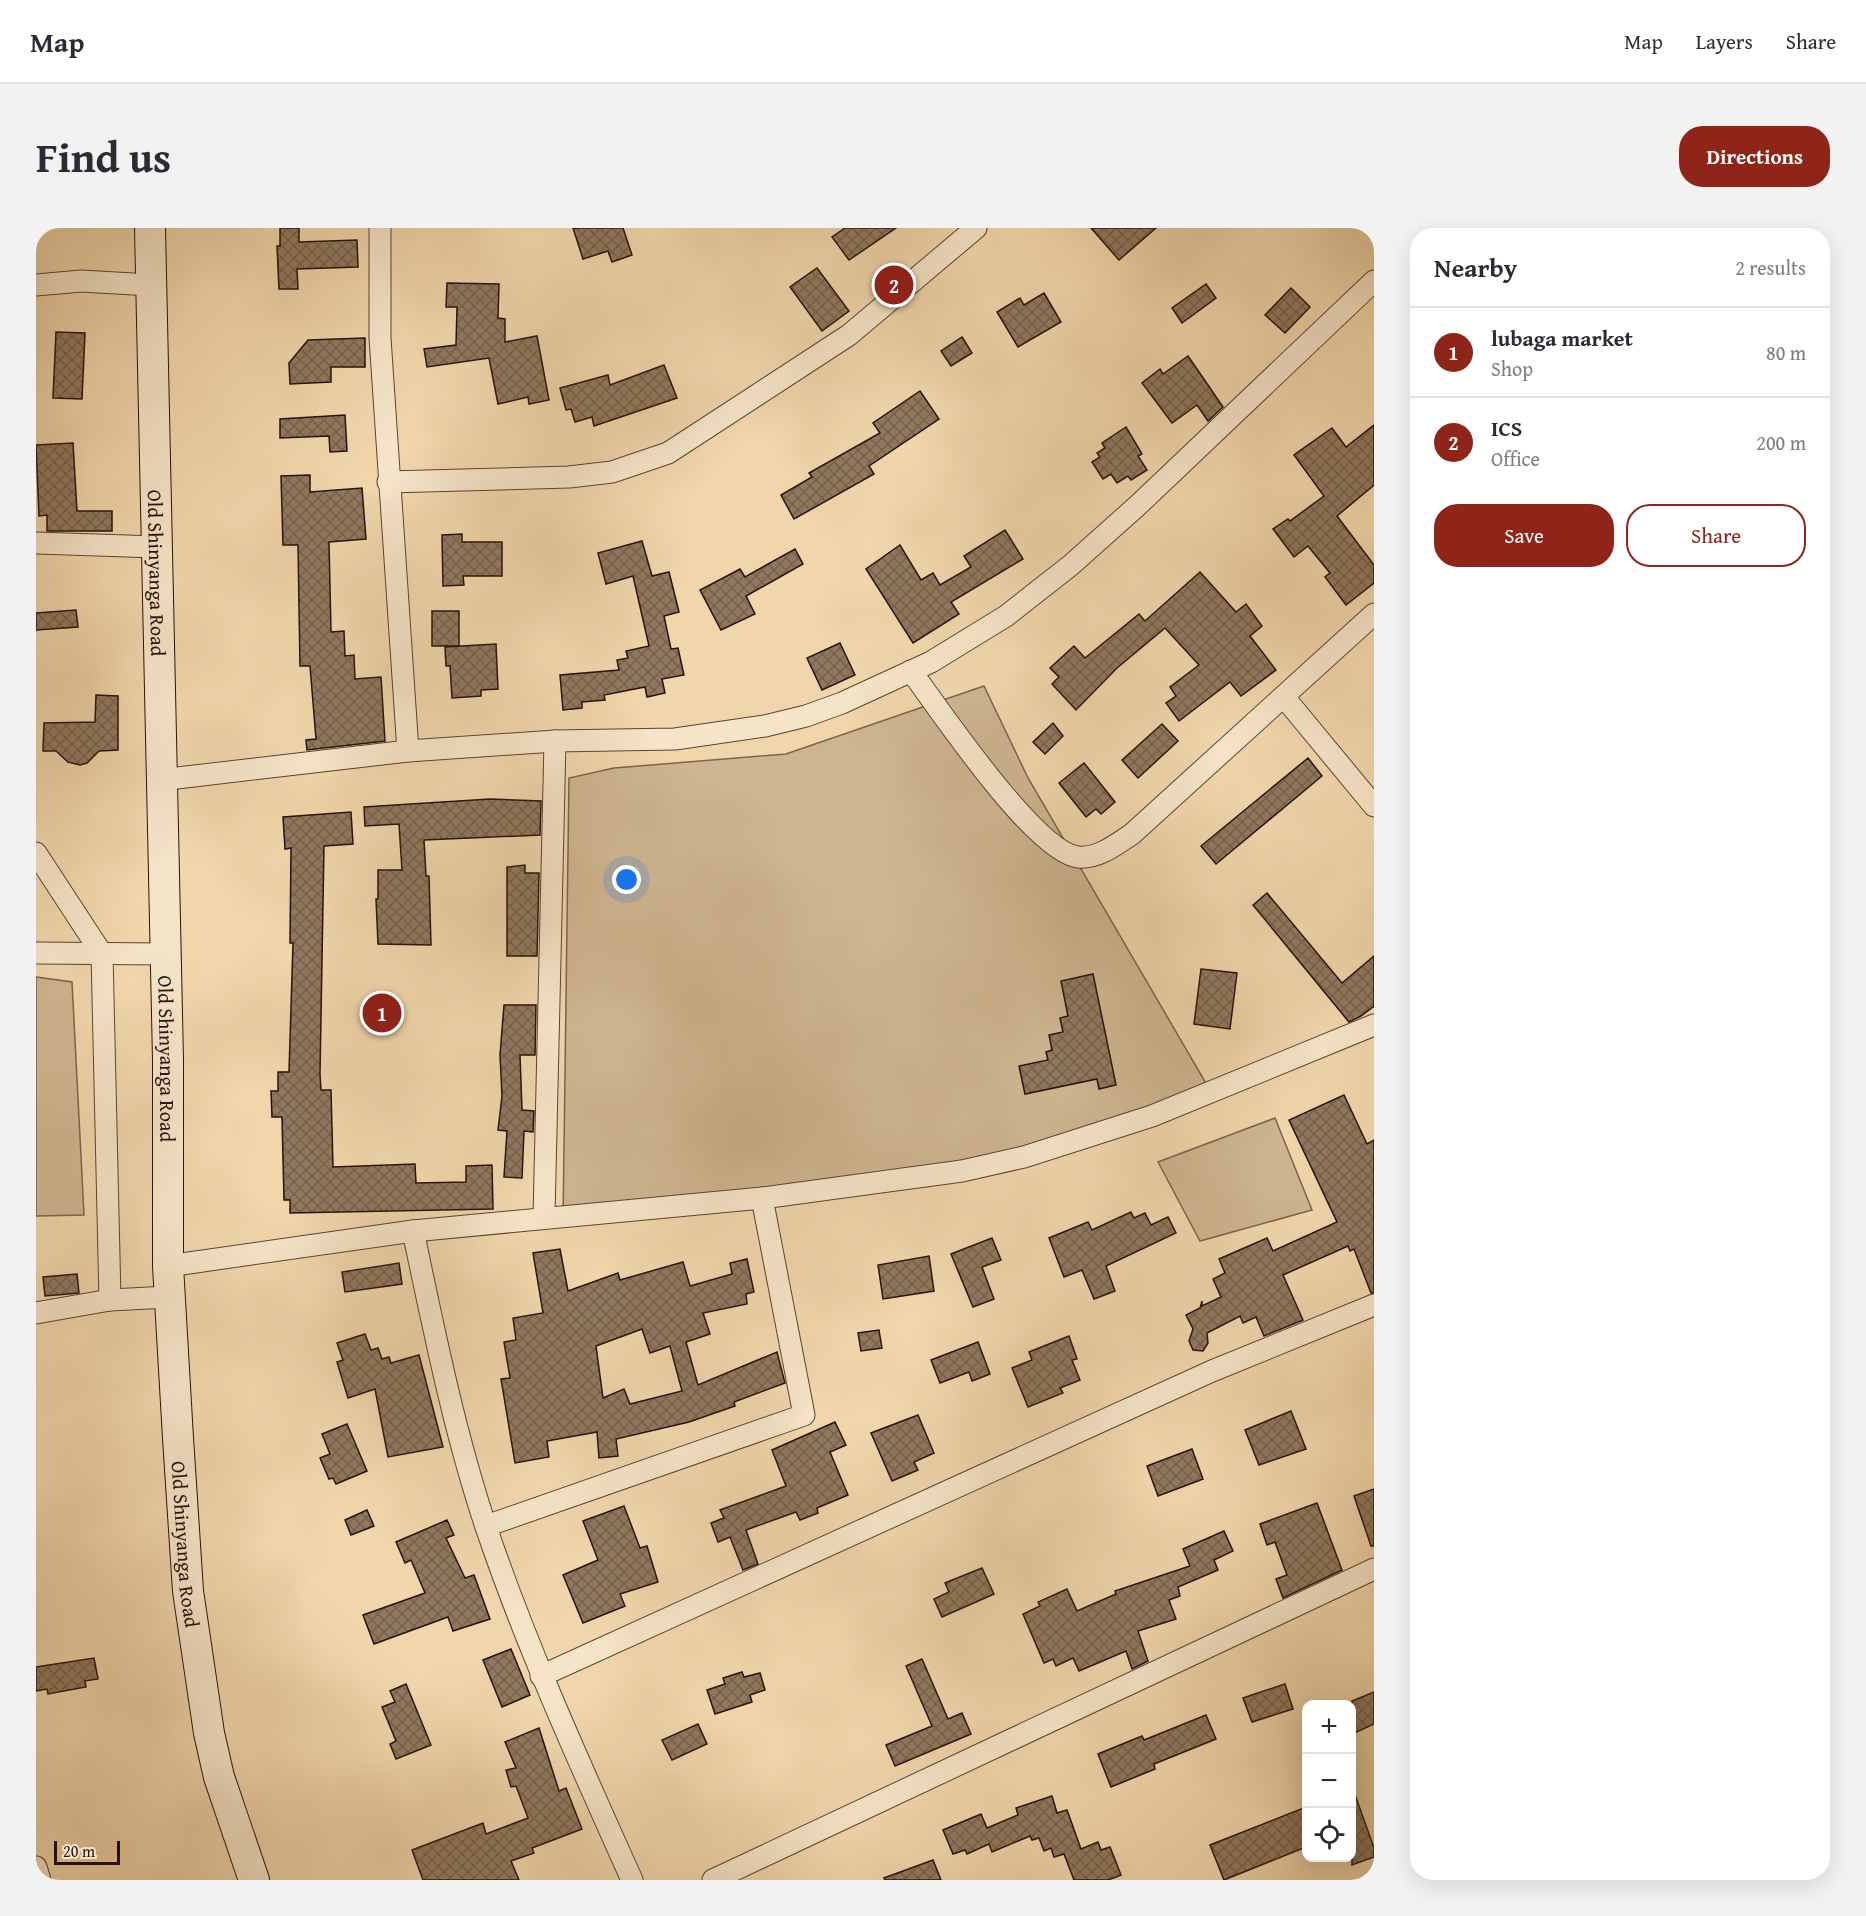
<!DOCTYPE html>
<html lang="en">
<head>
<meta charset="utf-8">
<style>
	body { margin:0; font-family:"Gentium Book Plus",serif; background:#f2f2f3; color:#2b2b33 }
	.controls { position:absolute; right:18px; bottom:18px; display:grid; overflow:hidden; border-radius:12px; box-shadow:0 6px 24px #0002 }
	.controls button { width:54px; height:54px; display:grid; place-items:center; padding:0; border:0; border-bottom:2px solid #e1e1e2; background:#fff; color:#2b2b33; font:30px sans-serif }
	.scale { position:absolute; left:18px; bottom:15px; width:66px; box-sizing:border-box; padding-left:6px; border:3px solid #26120b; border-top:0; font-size:16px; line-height:21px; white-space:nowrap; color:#26120b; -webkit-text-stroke:4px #f6e4c8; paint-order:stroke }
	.you { position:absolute; left:591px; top:652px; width:21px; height:21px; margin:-15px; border:4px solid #fff; border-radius:50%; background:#1a73e8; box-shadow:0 0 0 9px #1a73e833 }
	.badge { display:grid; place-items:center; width:39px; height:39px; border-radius:50%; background:#8f2418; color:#fff; font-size:20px; font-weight:700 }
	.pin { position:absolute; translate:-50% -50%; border:3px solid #fff; box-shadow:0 2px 6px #0006 }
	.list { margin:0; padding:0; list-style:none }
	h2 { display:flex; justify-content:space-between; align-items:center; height:78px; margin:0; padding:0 24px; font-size:26px }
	h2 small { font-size:20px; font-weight:400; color:#7c7c81 }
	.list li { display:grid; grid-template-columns:39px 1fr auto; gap:18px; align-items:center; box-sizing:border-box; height:90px; padding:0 24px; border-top:2px solid #e1e1e2 }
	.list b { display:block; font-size:22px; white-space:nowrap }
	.list p { margin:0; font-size:20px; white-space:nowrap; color:#7c7c81 }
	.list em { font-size:20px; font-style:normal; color:#7c7c81 }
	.actions { display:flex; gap:12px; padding:18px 24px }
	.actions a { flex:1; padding:14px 0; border:2px solid #8f2418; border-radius:24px; text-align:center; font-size:21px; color:#8f2418 }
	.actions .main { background:#8f2418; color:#fff }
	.icon { flex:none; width:33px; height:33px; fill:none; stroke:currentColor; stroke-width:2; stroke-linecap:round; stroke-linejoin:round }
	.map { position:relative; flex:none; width:1338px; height:1652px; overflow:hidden; border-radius:24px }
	header { display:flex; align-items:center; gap:36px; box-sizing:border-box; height:84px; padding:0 30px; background:#fff; border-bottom:2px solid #e1e1e2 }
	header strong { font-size:28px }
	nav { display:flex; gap:33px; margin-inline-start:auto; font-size:21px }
	.intro { display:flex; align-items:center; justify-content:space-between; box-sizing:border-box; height:144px; padding:0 36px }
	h1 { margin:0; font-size:42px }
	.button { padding:15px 27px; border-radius:24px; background:#8f2418; color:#fff; font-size:21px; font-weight:700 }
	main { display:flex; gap:36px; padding:0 36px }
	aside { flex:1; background:#fff; border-radius:24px; box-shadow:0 6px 24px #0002 }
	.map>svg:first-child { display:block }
	.grass { fill:#ceb590; stroke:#7a644e; stroke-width:1.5 }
	.building { fill:url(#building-cross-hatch); stroke:#26120b; stroke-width:1.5; fill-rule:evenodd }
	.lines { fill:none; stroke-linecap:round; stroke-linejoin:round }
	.minor-casing { stroke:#594333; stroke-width:23 }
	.secondary-casing { stroke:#26120b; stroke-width:32 }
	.minor { stroke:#f6e4c8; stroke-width:21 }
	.secondary { stroke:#f6e4c8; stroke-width:30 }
	.labels { text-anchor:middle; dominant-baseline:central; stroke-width:6; stroke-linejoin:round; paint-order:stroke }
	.street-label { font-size:20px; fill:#26120b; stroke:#f6e4c8 }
</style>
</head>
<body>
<header>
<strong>Map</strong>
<nav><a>Map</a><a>Layers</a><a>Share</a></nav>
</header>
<div class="intro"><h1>Find us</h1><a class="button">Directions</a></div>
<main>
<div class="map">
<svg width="1338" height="1652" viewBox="0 0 1338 1652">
	<defs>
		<pattern id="building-cross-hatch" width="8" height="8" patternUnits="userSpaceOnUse" patternTransform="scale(1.5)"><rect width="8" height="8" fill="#90785e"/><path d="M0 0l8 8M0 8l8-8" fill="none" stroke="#75614c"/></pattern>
	</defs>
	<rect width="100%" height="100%" fill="#f1d6ab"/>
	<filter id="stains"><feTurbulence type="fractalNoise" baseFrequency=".00333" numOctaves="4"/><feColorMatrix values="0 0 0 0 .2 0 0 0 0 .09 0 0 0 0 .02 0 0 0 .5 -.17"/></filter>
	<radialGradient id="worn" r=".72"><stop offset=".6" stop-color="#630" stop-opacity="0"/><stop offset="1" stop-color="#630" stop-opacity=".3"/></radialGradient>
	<g class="grass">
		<path d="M 948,458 L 992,550 L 1178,869 L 969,933 L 527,993 L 533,550 L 578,540 L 750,526 Z"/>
		<path d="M 0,749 L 36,754 L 48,987 L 0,988 Z"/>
		<path d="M 1239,890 L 1276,982 L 1164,1013 L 1122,934 Z"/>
	</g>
	<g class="building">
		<path d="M 244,0 L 263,0 L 263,14 L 321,12 L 322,39 L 261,41 L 262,61 L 243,61 L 241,18 L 244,18 Z"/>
		<path d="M 537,0 L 587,0 L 596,27 L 576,34 L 572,23 L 547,31 Z"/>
		<path d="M 809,0 L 860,0 L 813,32 L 796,9 Z"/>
		<path d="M 1055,0 L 1120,0 L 1083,32 Z"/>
		<path d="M 781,40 L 813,83 L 786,103 L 754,59 Z"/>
		<path d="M 411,55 L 463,56 L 462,90 L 469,91 L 469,114 L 501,108 L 513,172 L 493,176 L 492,169 L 462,176 L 453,130 L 391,139 L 388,121 L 420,117 L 421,79 L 410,79 Z"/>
		<path d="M 1170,56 L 1180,70 L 1146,95 L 1136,80 Z"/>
		<path d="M 1255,60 L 1274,79 L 1249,105 L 1229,87 Z"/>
		<path d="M 1008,65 L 1025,94 L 982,119 L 961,84 L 984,70 L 988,77 Z"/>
		<path d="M 20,104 L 49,105 L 46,171 L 17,170 Z"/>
		<path d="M 926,109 L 936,125 L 915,138 L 905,123 Z"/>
		<path d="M 329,110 L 329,139 L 295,139 L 295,154 L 254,156 L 253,135 L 272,112 Z"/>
		<path d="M 1152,128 L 1187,179 L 1172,193 L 1161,177 L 1136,195 L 1106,155 L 1124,141 L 1127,146 Z"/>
		<path d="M 628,137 L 641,170 L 558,198 L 556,189 L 539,194 L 535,181 L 530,182 L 524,160 L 572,147 L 574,157 Z"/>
		<path d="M 884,163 L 903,191 L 833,238 L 838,246 L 758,291 L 745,267 L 776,249 L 773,245 L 844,205 L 837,195 Z"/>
		<path d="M 309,187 L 311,223 L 294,224 L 293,208 L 244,210 L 244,191 Z"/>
		<path d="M 1338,197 L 1338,257 L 1301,288 L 1338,337 L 1338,355 L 1310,377 L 1289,349 L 1294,345 L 1272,318 L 1258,329 L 1237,301 L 1252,291 L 1254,293 L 1288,268 L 1258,227 L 1296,200 L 1310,219 Z"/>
		<path d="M 1090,199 L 1106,226 L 1102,228 L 1111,242 L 1095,252 L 1092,248 L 1081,255 L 1075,246 L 1067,251 L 1056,234 L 1064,229 L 1061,225 L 1069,220 L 1066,215 Z"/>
		<path d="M 37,215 L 41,283 L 76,283 L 76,303 L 11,303 L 11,287 L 3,288 L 0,217 Z"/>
		<path d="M 274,247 L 274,264 L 326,260 L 330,311 L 293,314 L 295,404 L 308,403 L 309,428 L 318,427 L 319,451 L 345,449 L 349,513 L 271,522 L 270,512 L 280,511 L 274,438 L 264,438 L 262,317 L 247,317 L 245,248 Z"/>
		<path d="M 969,302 L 987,331 L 915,374 L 923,386 L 877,415 L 830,341 L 864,317 L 885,352 L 897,345 L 904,357 L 935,339 L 928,328 Z"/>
		<path d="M 426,306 L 426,314 L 466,314 L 466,348 L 427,348 L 428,357 L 407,358 L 406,307 Z"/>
		<path d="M 606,313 L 616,348 L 633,344 L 643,384 L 628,388 L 635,421 L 642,420 L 648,447 L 626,451 L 629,465 L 611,469 L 609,459 L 568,467 L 569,472 L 546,474 L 546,480 L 527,482 L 524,447 L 583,442 L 581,432 L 592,430 L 590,423 L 613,418 L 597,348 L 570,356 L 562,325 Z"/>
		<path d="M 759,321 L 767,336 L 710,368 L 719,386 L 685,402 L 664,362 L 704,341 L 709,349 Z"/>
		<path d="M 1164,344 L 1200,384 L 1210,376 L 1226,398 L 1214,408 L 1240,442 L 1205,468 L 1194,454 L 1143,493 L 1130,475 L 1140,468 L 1134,459 L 1163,437 L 1129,400 L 1081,440 L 1040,482 L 1016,456 L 1023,449 L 1014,440 L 1038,418 L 1049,430 L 1103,386 L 1109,393 Z"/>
		<path d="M 40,382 L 42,399 L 0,402 L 0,385 Z"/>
		<rect x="396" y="383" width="27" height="35"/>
		<path d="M 804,415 L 819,447 L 786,462 L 771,430 Z"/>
		<path d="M 460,416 L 462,461 L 445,462 L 445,468 L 416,470 L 414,438 L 410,438 L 409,419 Z"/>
		<path d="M 60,467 L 82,468 L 82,522 L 63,523 L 51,535 L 44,537 L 32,534 L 20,523 L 7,523 L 8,495 L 59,494 Z"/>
		<path d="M 1017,495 L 1027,508 L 1009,526 L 997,514 Z"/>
		<path d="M 1126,496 L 1142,513 L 1102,550 L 1086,532 Z"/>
		<path d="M 1272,530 L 1286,548 L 1180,636 L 1165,618 Z"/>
		<path d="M 1048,535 L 1079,574 L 1065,586 L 1060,581 L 1050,589 L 1023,555 Z"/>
		<path d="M 454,571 L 505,573 L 504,607 L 388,612 L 390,648 L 393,648 L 395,717 L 342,716 L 340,671 L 342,671 L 342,642 L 366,642 L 363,596 L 329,598 L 328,579 Z"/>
		<path d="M 315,584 L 317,616 L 288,618 L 284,846 L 285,862 L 295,862 L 297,939 L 379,936 L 380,955 L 430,954 L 430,938 L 456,937 L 457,981 L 254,985 L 254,972 L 248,972 L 246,889 L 236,889 L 235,863 L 242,863 L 242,844 L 253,844 L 257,715 L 254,715 L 255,620 L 249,621 L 247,589 Z"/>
		<path d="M 489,637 L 489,645 L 503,645 L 501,728 L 471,728 L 471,639 Z"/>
		<path d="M 1231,665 L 1306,755 L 1338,728 L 1338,778 L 1325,788 L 1313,794 L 1217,677 Z"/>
		<path d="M 1165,741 L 1201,745 L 1194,801 L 1158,796 Z"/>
		<path d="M 1057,746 L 1080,857 L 1063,861 L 1061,851 L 989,866 L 983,838 L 1012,832 L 1010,824 L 1016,822 L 1013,807 L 1027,804 L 1024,790 L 1032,788 L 1025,753 Z"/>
		<path d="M 468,777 L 500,777 L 499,827 L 484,827 L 486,882 L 498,883 L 497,904 L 488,903 L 486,950 L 468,949 L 471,903 L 462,902 L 466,868 L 464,827 Z"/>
		<path d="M 1308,867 L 1331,916 L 1338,912 L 1338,1065 L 1335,1065 L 1318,1021 L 1314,1023 L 1312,1018 L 1247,1047 L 1267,1092 L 1228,1108 L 1220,1089 L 1207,1095 L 1204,1088 L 1171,1105 L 1172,1115 L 1167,1123 L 1157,1122 L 1153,1113 L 1157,1101 L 1150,1087 L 1164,1080 L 1166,1073 L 1166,1078 L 1185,1069 L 1177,1051 L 1189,1045 L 1183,1031 L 1231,1010 L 1237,1023 L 1301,994 L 1253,892 Z"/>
		<path d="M 1095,984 L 1098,990 L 1109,985 L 1115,997 L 1132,989 L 1140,1005 L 1070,1038 L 1079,1063 L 1058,1071 L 1046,1042 L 1028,1049 L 1013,1010 L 1052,994 L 1056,1002 Z"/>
		<path d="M 956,1010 L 965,1032 L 946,1039 L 958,1071 L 937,1079 L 915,1026 Z"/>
		<path d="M 524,1021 L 532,1063 L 582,1045 L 584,1052 L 647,1034 L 654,1058 L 696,1046 L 694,1035 L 711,1031 L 718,1064 L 710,1066 L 711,1076 L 667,1085 L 674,1106 L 650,1114 L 662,1157 L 741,1124 L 749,1155 L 698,1174 L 699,1178 L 653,1194 L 580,1211 L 582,1228 L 563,1230 L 561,1204 L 511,1213 L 513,1229 L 479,1235 L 465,1151 L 474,1150 L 468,1114 L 480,1112 L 477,1090 L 507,1085 L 497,1025 ZM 606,1101 L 614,1125 L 634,1118 L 646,1163 L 594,1176 L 588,1161 L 567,1170 L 560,1118 Z"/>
		<path d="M 893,1028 L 898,1063 L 847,1071 L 842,1037 Z"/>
		<path d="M 363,1035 L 366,1056 L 309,1064 L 306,1044 Z"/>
		<path d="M 41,1046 L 43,1065 L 9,1068 L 7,1049 Z"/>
		<path d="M 843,1102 L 846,1120 L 825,1123 L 822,1105 Z"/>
		<path d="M 329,1106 L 335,1122 L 342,1120 L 346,1131 L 353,1129 L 355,1135 L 383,1127 L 407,1219 L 352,1229 L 339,1161 L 312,1170 L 301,1134 L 307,1132 L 301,1115 Z"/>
		<path d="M 1033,1108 L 1041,1131 L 1036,1132 L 1044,1152 L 1024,1160 L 1027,1165 L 992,1179 L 976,1140 L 996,1132 L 993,1124 Z"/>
		<path d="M 942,1114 L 954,1146 L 936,1153 L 933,1144 L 904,1155 L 895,1132 Z"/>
		<path d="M 1255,1183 L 1270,1221 L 1223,1237 L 1209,1202 Z"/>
		<path d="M 882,1187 L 898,1225 L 878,1234 L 882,1242 L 856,1253 L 835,1205 Z"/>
		<path d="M 799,1194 L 810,1217 L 794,1224 L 812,1267 L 781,1280 L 782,1285 L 764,1292 L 760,1284 L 710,1302 L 722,1336 L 707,1342 L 694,1309 L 682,1314 L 675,1295 L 688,1290 L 684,1282 L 750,1258 L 736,1222 Z"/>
		<path d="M 311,1196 L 331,1243 L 300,1256 L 297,1250 L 293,1251 L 284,1230 L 294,1226 L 286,1206 Z"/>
		<path d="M 1156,1221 L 1167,1251 L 1122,1268 L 1111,1238 Z"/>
		<path d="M 1338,1261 L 1338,1318 L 1335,1318 L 1318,1268 Z"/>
		<path d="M 1281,1275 L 1306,1342 L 1247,1370 L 1240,1351 L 1251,1347 L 1239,1314 L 1231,1317 L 1224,1296 Z"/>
		<path d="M 588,1278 L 604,1320 L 611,1318 L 622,1354 L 584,1366 L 589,1378 L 547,1395 L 527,1347 L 562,1332 L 547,1293 Z"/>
		<path d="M 331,1282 L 338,1298 L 315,1307 L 309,1292 Z"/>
		<path d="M 411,1292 L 418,1307 L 410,1310 L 429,1350 L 438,1347 L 454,1391 L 417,1403 L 412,1389 L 338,1416 L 327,1387 L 389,1365 L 375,1332 L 369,1335 L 360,1314 Z"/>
		<path d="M 1188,1303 L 1197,1323 L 1178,1332 L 1182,1342 L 1142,1359 L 1144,1368 L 1133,1372 L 1140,1391 L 1102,1403 L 1112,1433 L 1096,1441 L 1090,1423 L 1043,1443 L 1037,1430 L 1020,1438 L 1017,1431 L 1008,1435 L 987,1386 L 1004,1378 L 1002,1374 L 1031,1361 L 1041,1383 L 1080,1366 L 1079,1363 L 1154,1338 L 1147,1321 Z"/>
		<path d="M 946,1340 L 958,1366 L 906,1389 L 898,1371 L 913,1364 L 909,1355 Z"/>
		<path d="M 475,1421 L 494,1467 L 466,1479 L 447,1432 Z"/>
		<path d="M 58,1430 L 62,1451 L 49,1453 L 50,1459 L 12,1466 L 11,1461 L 0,1463 L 0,1439 Z"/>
		<path d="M 886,1431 L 912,1491 L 926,1485 L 935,1506 L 859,1538 L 850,1517 L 896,1498 L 870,1438 Z"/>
		<path d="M 706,1444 L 708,1449 L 724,1445 L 729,1462 L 714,1467 L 716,1474 L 679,1486 L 671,1462 L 689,1456 L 687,1450 Z"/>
		<path d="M 370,1456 L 395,1517 L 360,1531 L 354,1516 L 360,1513 L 346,1479 L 359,1474 L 354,1463 Z"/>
		<path d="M 1249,1456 L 1257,1481 L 1216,1494 L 1207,1470 Z"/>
		<path d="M 1338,1464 L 1338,1496 L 1316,1506 L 1316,1473 Z"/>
		<path d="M 1170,1487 L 1180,1511 L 1118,1536 L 1119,1541 L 1075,1559 L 1062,1526 L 1106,1508 L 1108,1512 Z"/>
		<path d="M 662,1496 L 671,1516 L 636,1532 L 626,1512 Z"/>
		<path d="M 503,1500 L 523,1563 L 530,1560 L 546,1601 L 496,1620 L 498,1625 L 475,1633 L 483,1652 L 387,1652 L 376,1622 L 447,1595 L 450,1606 L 492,1590 L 480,1558 L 475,1559 L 470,1542 L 480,1540 L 469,1514 Z"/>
		<path d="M 1316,1564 L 1318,1564 L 1338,1620 L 1338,1629 L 1316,1637 Z"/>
		<path d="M 1016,1568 L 1021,1585 L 1031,1582 L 1045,1621 L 1062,1614 L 1065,1622 L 1074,1619 L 1085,1647 L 1072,1652 L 1038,1652 L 1028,1626 L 1018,1629 L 1015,1620 L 1008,1623 L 1003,1610 L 996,1612 L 994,1608 L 956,1624 L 953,1616 L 931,1626 L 929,1622 L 917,1626 L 907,1602 L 945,1586 L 951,1600 L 982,1587 L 980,1580 Z"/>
		<path d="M 1270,1579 L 1270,1619 L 1188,1652 L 1174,1617 Z"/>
		<path d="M 897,1632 L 905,1652 L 849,1652 L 848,1650 Z"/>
	</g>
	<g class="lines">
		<g class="minor-casing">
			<g id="minor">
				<path d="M 344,0 L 344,110 L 372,523"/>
				<path d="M 0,57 L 45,53 L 115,57"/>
				<path d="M 352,254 L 533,249 L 576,244 L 632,225 L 813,107 L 940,0"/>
				<path d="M 0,315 L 121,319"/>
				<path d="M 875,443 C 903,481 999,624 1042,629 C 1062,631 1081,616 1096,606 L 1338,386"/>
				<path d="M 1248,469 L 1338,578"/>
				<path d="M 124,552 L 372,523 L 519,513 L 639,511 L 729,498 L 770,488 L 806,475 L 895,434 L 970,388 L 1035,337 L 1100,279 L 1338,53"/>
				<path d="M 0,625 L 66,726 L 74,1072"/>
				<path d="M 0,725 L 128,726"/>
				<path d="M 508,989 L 519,513"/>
				<path d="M 377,1003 C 398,1102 418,1203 450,1299 C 491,1420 544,1536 596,1652"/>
				<path d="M 132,1038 L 377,1003 L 726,970 L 926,943 L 988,929 L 1116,888 L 1338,797"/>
				<path d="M 0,1085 L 74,1072 L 133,1069"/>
				<path d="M 450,1298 L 768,1187 L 726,970"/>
				<path d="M 505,1448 L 1176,1143 L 1338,1077"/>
				<path d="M 0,1639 L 4,1652"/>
				<path d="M 677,1652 L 1338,1341"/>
			</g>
		</g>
		<g class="secondary-casing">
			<g id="secondary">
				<path id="s1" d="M 114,0 L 132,832 L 132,1038 L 142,1210 L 152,1363 L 173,1505 L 183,1549 L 218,1652"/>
			</g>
		</g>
		<use href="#minor" class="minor"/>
		<use href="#secondary" class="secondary"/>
	</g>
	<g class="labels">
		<g class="street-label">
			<text stroke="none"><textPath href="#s1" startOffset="345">Old Shinyanga Road</textPath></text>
			<text stroke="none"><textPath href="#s1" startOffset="831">Old Shinyanga Road</textPath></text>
			<text stroke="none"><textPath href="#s1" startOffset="1317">Old Shinyanga Road</textPath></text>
		</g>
	</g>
	<rect width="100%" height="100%" filter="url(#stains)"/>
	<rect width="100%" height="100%" fill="url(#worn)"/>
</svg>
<div class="controls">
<button>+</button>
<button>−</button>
<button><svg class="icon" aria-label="locate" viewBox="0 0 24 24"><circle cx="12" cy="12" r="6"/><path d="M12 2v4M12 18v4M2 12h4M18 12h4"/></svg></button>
</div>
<div class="scale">20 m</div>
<div class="you"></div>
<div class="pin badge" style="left:346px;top:785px">1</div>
<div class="pin badge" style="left:858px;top:57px">2</div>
</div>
<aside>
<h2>Nearby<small>2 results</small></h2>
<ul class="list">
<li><span class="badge">1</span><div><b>lubaga market</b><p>Shop</p></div><em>80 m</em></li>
<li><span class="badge">2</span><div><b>ICS</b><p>Office</p></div><em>200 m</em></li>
</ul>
<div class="actions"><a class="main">Save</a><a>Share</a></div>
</aside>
</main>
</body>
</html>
